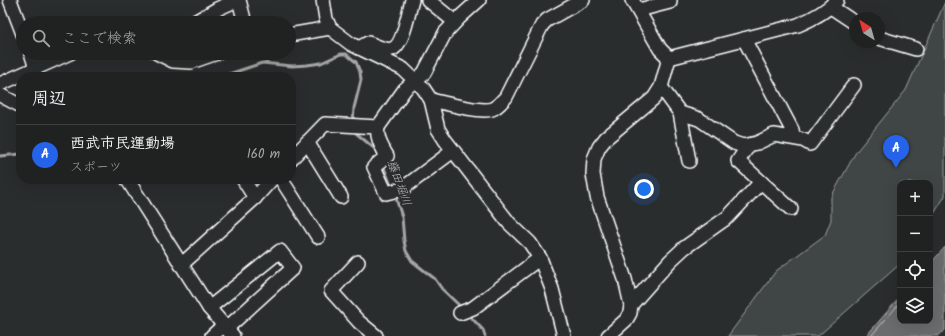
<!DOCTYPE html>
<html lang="ja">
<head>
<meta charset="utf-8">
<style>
	body { margin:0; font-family:Kalam,"Klee One",sans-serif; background:#282a2a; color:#f1f3f6 }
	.controls { position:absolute; right:12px; bottom:12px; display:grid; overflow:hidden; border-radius:8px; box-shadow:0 4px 16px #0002 }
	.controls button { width:36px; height:36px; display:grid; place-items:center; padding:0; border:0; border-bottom:1px solid #3d3f40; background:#202222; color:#f1f3f6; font:20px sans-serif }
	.compass { position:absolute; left:849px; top:12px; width:36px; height:36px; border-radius:50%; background:#202222; box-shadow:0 4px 16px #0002; rotate:323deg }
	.you { position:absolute; left:644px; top:189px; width:14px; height:14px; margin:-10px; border:3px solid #fff; border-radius:50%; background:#1a73e8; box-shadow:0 0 0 6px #1a73e833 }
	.badge { display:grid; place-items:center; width:26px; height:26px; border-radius:50%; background:#2563eb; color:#fff; font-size:13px; font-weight:700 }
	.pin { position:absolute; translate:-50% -33px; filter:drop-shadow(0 1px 2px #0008) }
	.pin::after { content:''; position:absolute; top:21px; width:14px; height:12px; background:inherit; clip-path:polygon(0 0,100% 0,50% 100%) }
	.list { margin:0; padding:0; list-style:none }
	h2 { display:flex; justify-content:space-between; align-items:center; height:52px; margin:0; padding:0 16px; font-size:17px }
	h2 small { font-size:13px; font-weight:400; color:#a2a4a5 }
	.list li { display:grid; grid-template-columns:26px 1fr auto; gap:12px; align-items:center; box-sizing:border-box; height:60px; padding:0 16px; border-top:1px solid #3d3f40 }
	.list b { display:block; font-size:15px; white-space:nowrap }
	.list p { margin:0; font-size:13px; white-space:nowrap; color:#a2a4a5 }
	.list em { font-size:13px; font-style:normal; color:#a2a4a5 }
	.icon { flex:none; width:22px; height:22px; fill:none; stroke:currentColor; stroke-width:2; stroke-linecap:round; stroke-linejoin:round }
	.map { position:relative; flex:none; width:945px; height:336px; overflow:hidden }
	.search { position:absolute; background:#202222; box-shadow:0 4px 16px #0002; left:16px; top:16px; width:280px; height:44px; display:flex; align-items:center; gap:10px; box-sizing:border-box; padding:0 14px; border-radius:22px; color:#a2a4a5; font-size:15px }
	.panel { position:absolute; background:#202222; box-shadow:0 4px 16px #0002; left:16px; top:72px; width:280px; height:112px; border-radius:16px }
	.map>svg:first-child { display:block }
	.green { fill:#414445; stroke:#a0a2a2 }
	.water { fill:#6a6c6d; stroke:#a6a7a7 }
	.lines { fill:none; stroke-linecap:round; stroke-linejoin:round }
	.shore { stroke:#c3c4c5; stroke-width:1 }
	.stream { stroke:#a6a7a7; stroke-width:3 }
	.minor-casing { stroke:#fff; stroke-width:16 }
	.minor { stroke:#2a2d2e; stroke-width:13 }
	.labels { text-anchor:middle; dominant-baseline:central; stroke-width:3.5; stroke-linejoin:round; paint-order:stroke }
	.water-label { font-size:12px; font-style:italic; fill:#b4b6b6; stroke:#2a2d2e }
</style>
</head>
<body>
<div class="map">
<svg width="945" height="336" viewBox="0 0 945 336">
	<rect width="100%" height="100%" fill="#2a2d2e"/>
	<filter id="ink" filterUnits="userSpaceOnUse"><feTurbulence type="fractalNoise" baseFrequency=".025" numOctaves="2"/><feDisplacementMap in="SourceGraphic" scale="8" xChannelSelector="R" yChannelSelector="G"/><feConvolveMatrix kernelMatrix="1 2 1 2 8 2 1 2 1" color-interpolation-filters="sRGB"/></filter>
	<g filter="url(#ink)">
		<path class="green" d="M 945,2 L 945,196 L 930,220 L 930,183 L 900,183 L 900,264 L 818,336 L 728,336 L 776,271 L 825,235 L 831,220 L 831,197 L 856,152 L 906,90 Z"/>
		<path class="water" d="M 945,247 L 945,330 L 938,336 L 866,336 L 900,297 L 900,321 L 930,321 L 930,264 Z"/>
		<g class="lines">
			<path class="shore" d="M 871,336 L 900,303"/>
			<g class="stream">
				<path d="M 220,77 L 262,63 L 292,66 L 307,65 L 321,63 L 341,54 L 346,54 L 356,62 L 360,72 L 361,80 L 354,108 L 353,123"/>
				<path d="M 355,130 L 356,133 L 375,149 L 379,156"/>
				<path d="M 0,156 L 21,154"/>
				<path d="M 383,165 L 392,188"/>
				<path d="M 395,195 L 402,217 L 404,241 L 406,251 L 412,261 L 435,279 L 442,289 L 462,308"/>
				<path d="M 467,313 L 483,330 L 485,336"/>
			</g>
			<g class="minor-casing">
				<g id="minor">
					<path d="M 10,0 L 23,34"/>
					<path d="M 239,0 L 245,23"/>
					<path d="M 323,0 L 326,19 L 330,28 L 351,44 L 403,69 L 423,88 L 431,100 L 438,129 L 445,140 L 509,223 L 530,243 L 540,258 L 552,289 L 564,336"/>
					<path d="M 428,0 L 455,22"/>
					<path d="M 632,0 L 660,49 L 669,58"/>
					<path d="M 831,7 L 855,23"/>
					<path d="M 639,10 L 670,2 L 670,0"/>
					<path d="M 193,23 L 217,9 L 237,0"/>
					<path d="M 289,35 L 330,28"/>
					<path d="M 879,38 L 916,49"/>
					<path d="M 744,39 L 792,130 L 793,137"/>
					<path d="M 359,48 L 368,43 C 375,45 385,51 392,49 C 403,46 409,10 412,0"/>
					<path d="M 31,53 L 36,68"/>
					<path d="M 157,53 L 173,61 L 191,62 L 217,53"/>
					<path d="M 669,58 L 798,25 C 812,19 826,12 837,0"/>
					<path d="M 0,84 L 70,53"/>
					<path d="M 661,87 L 680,113 L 699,119 L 734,143 L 743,146 L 757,143 L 774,135 L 803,140 L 810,144 L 854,85"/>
					<path d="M 0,95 L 21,106"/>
					<path d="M 431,100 C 445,103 480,113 492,109 C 498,107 502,101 506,97 L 542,25 L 547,20 L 583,0"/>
					<path d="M 680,113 L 689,161"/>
					<path d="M 307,142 L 341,197"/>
					<path d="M 749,145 L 738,161 L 791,209"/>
					<path d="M 453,151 L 402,189 L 386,193 L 374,167 L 387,156 C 382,147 376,138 378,127 L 405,89 L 424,73 L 445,33 L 459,18 L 479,0"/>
					<path d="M 291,159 L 325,124 L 378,127"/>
					<path d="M 127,179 L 209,308 L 233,336"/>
					<path d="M 243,179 L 255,198"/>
					<path d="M 281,179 L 318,237"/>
					<path d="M 358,262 L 331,291 L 359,322 L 376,336"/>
					<path d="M 181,265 L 255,198 L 272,179"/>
					<path d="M 631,305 L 670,261 L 684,248 L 728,217 L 761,182"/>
					<path d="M 209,308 L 280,251 L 293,268 L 227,328"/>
					<path d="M 460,313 L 473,308 L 540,258"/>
					<path d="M 212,336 L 224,325"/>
					<path d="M 608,336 L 626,320 L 630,313 L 631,305 L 625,279 L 597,197 L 593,174 L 594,159 L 599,147 L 606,138 L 654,98 L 661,87 L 669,58"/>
				</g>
			</g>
			<use href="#minor" class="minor"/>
		</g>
	</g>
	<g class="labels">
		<g class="water-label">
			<text transform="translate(399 183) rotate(70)">藤田堀川</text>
		</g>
	</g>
</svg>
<div class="controls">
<button>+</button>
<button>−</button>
<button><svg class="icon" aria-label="locate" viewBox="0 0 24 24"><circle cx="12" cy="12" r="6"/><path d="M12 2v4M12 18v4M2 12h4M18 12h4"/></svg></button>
<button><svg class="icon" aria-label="layers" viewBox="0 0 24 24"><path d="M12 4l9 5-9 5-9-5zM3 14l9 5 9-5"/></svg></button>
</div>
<svg class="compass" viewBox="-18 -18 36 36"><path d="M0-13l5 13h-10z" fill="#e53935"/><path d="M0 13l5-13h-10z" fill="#a2a4a5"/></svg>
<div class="you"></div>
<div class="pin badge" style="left:896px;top:168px">A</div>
<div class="search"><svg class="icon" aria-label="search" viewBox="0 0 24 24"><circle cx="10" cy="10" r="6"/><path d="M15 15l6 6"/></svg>ここで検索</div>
<section class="panel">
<h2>周辺<small></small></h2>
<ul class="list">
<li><span class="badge">A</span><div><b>西武市民運動場</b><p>スポーツ</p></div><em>160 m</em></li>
</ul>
</section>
</div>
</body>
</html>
